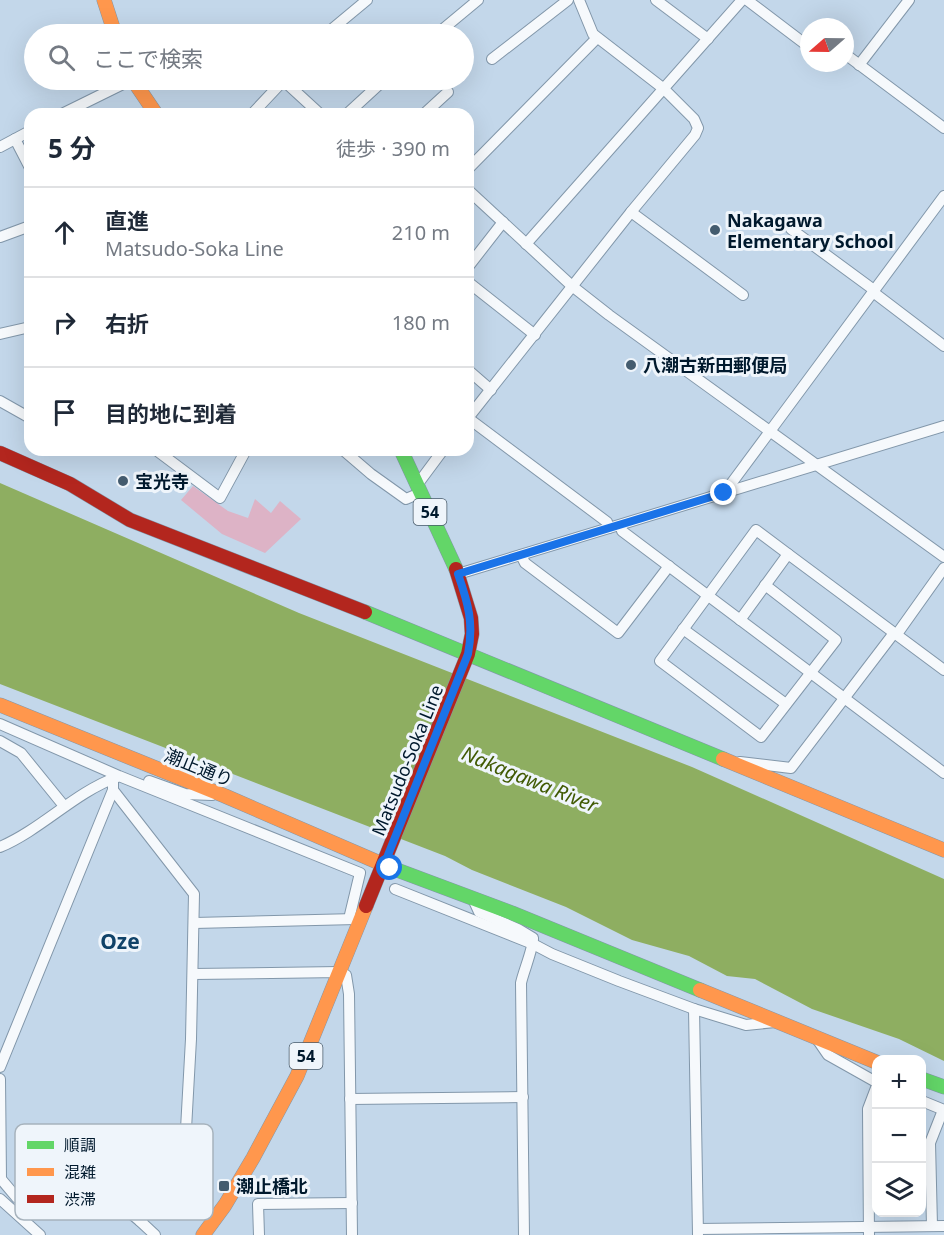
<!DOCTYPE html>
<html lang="ja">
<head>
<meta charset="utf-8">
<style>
	body { margin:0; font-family:"Noto Sans","Noto Sans JP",sans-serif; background:#f6f6f7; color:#1f2937 }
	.controls { position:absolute; right:18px; bottom:18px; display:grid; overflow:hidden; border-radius:12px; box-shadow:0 6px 24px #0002 }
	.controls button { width:54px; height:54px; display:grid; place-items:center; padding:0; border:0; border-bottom:2px solid #e0e1e3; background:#fff; color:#1f2937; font:30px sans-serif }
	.compass { position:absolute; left:800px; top:18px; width:54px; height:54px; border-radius:50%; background:#fff; box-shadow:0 6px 24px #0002; rotate:250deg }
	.stop { position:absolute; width:18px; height:18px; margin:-14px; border:4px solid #1a73e8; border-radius:50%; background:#fff }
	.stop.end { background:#1a73e8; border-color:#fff; box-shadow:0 2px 6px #0008 }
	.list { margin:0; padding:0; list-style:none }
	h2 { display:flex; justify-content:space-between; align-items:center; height:78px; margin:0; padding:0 24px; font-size:26px }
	h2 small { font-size:20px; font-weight:400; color:#747a83 }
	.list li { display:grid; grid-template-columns:39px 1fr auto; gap:18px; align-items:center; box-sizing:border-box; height:90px; padding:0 24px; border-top:2px solid #e0e1e3 }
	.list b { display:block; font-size:22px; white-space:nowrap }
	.list p { margin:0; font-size:20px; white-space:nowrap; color:#747a83 }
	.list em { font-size:20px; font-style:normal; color:#747a83 }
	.icon { flex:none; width:33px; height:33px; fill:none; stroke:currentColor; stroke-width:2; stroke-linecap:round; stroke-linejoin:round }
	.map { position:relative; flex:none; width:944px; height:1235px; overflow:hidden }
	.search { position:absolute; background:#fff; box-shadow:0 6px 24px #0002; left:24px; top:24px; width:450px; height:66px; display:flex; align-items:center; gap:15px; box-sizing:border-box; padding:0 21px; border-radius:33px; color:#747a83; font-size:22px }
	.panel { position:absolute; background:#fff; box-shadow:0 6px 24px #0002; left:24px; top:108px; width:450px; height:348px; border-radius:18px }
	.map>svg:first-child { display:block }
	.green { fill:#ddb3c6 }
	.water { fill:#8eae61 }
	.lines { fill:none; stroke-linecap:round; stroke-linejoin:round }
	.street-casing { stroke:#8297aa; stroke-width:12 }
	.fast-casing { stroke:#8297aa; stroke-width:15 }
	.slow-casing { stroke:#8297aa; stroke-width:15 }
	.jam-casing { stroke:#8297aa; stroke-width:15 }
	.street { stroke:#f6f9fc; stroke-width:10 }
	.fast { stroke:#63d668; stroke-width:14 }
	.slow { stroke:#ff974d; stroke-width:14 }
	.jam { stroke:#b3261e; stroke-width:14 }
	.route { stroke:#1a73e8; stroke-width:8 }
	.poi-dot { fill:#445c6f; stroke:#eff5fb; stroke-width:2 }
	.labels { text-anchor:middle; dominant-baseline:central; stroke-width:6; stroke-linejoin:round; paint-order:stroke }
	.shield { fill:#eff5fb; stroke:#485b6b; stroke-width:1.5 }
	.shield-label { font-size:16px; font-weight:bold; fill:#00192d }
	.poi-label { font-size:18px; font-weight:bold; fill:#00192d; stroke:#eff5fb; text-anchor:start }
	.street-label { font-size:18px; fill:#00192d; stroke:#eff5fb }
	.water-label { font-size:20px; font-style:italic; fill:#415a04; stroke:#eff5fb }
	.quarter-label { font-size:21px; font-weight:bold; fill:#114369; stroke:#eff5fb }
	.key { fill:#eff5fb; stroke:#a7b3bd; stroke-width:1.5 }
	.key-label { font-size:16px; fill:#00192d }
</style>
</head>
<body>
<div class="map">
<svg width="944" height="1235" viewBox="0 0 944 1235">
	<rect width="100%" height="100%" fill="#c3d7ea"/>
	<path class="green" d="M 193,486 L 228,511 L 248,518 L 255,499 L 271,513 L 280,501 L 301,519 L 265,553 L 222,534 L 181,500 Z"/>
	<path class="water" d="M 0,483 L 299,613 L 692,767 L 944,879 L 944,1061 L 899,1039 L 812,1009 L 755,979 L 727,976 L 689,956 L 632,940 L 566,907 L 472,870 L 445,856 L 0,684 Z"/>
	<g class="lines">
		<g class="street-casing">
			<g id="street">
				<path d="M 656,0 L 708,39"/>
				<path d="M 747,0 L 809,47"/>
				<path d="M 326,34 L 367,0"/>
				<path d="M 437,34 L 478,0"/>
				<path d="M 845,54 L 944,128"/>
				<path d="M 492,59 L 568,0"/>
				<path d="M 859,65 L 909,0"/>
				<path d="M 283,80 L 320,114"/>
				<path d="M 62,114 L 131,80"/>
				<path d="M 252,114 L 284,80"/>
				<path d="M 347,114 L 384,80"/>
				<path d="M 424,114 L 448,92"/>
				<path d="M 15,139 L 30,168"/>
				<path d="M 0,147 L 30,131"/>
				<path d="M 468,169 L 597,38"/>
				<path d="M 468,190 L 572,286 L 609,315 L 944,557"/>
				<path d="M 631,212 L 743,295"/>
				<path d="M 791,229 L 874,290"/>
				<path d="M 0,237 L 30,226"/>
				<path d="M 526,244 L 742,0"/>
				<path d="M 468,267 L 503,222"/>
				<path d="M 468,282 L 535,335"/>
				<path d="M 873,292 L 944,346"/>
				<path d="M 0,334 L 30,327"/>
				<path d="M 468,370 L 491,390"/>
				<path d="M 0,401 L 30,418"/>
				<path d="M 468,418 L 631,212 L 695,135 L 698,128 L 694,119 L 664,89 L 593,34 L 579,0"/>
				<path d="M 468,418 L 607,522 L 609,528"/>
				<path d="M 156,450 L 220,498 L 246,450"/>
				<path d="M 343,450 L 371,474 L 406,499 L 420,493"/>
				<path d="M 417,485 L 443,450"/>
				<path d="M 725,492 L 944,196"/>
				<path d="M 621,525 L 622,531 L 944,773"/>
				<path d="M 521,555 L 525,563 L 618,633 L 669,566"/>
				<path d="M 458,574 L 944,426"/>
				<path d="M 765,585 L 836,640 L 761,737 L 660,661 L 756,530 L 788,554"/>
				<path d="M 740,620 L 788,554 L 944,670"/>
				<path d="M 683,629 L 786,704"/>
				<path d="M 897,634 L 944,568"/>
				<path d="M 0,724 L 119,776 L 360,873 L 349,919"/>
				<path d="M 0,741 L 21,753 L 64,806"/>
				<path d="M 740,762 L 791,768 L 894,633"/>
				<path d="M 113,778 L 113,790 L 194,894 L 191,1039 L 185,1147 L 179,1176 L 140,1221 L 155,1235"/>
				<path d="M 149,781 L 185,794 L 212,795"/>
				<path d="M 0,847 C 42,829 74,793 117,777"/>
				<path d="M 395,889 L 533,944 L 552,954 L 619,981 L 694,1009 L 746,1025 L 775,1022"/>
				<path d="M 473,899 L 479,912 L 518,929 L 533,938 C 534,946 523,973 521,983 L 524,1235"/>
				<path d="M 194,923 L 356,919"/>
				<path d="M 193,974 L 340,972 L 346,975 L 349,994 L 352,1235"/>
				<path d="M 694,1009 L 698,1234"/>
				<path d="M 817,1039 L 828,1055 L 876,1082"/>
				<path d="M 0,1067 L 113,790"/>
				<path d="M 0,1079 L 1,1179 L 17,1198 L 112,1198 L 140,1221"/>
				<path d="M 350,1099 L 523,1097"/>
				<path d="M 922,1101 L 944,1110"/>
				<path d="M 0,1199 L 40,1235"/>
				<path d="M 932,1226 L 930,1143 L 943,1110"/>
				<path d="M 698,1229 L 944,1226"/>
				<path d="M 259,1235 L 258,1204 L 352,1203"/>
				<path d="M 869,1235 L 868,1109 L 876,1088"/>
			</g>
		</g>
		<g class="fast-casing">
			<g id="fast">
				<path d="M 401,450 L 456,569"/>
				<path d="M 365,612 L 723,759"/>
				<path d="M 389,867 L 512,913 L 700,990"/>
				<path d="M 922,1079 L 944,1087"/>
			</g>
		</g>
		<g class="slow-casing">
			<g id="slow">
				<path d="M 104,0 L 115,34"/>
				<path d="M 133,80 L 156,114"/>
				<path d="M 0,705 L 225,796 L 389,867"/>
				<path d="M 723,759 L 944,850"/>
				<path d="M 700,990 L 876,1062"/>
				<path d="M 203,1235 L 225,1205 L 253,1158 L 297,1076 L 366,906"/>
			</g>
		</g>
		<g class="jam-casing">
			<g id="jam">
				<path d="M 0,453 L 70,484 L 130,520 L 365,612"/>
				<path d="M 366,906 L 468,654 L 472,634 L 471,618 L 456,569"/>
			</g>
		</g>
		<use href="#street" class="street"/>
		<use href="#fast" class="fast"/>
		<use href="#slow" class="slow"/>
		<use href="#jam" class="jam"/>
	</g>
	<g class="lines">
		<path class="route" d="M 390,868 L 384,865 L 468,654 C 474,623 468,603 458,574 L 724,493"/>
	</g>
	<g class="poi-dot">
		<circle cx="715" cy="230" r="6"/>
		<circle cx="631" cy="365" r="6"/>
		<circle cx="123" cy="481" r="6"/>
		<rect x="218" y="1180" width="12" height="12" rx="3"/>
	</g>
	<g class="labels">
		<g class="shield">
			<rect x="413.5" y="499" width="33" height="26" rx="4.5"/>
			<rect x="289.5" y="1043" width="33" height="26" rx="4.5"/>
		</g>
		<g class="shield-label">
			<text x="430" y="512">54</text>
			<text x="306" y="1056">54</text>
		</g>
		<g class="poi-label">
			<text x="727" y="220">Nakagawa<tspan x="727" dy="21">Elementary School</tspan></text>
			<text x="643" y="365">八潮古新田郵便局</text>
			<text x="135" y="481">宝光寺</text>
			<text x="236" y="1186">潮止橋北</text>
		</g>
		<g class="street-label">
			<text transform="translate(407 760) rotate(-68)">Matsudo-Soka Line</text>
			<text transform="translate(199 767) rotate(22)">潮止通り</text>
		</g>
		<g class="water-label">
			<text transform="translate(530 779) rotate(22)">Nakagawa River</text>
		</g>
		<g class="quarter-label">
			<text x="120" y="941">Oze</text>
		</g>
	</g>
	<rect x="15" y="1124" width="198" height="96" rx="9" class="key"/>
	<rect x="27" y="1141" width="27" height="8" fill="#63d668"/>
	<rect x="27" y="1168" width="27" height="8" fill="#ff974d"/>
	<rect x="27" y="1195" width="27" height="8" fill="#b3261e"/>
	<g class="key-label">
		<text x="64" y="1151">順調</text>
		<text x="64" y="1178">混雑</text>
		<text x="64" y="1205">渋滞</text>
	</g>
</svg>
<div class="controls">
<button>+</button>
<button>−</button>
<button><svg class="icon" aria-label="layers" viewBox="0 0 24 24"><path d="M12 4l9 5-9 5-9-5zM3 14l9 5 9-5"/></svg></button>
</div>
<svg class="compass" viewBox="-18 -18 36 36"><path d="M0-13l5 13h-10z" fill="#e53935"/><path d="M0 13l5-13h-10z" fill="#747a83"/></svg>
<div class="stop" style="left:390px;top:868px"></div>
<div class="stop end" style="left:724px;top:493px"></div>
<div class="search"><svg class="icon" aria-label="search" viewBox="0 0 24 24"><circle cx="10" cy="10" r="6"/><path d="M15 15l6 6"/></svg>ここで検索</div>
<section class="panel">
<h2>5 分<small>徒歩 · 390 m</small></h2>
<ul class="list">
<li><svg class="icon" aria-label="ahead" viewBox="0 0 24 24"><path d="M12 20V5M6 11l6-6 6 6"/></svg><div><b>直進</b><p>Matsudo-Soka Line</p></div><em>210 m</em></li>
<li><svg class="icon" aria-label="right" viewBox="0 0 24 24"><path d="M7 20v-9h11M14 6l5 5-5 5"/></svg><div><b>右折</b></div><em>180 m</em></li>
<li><svg class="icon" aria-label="arrive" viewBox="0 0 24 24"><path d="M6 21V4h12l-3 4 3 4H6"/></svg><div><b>目的地に到着</b></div></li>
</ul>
</section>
</div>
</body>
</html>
